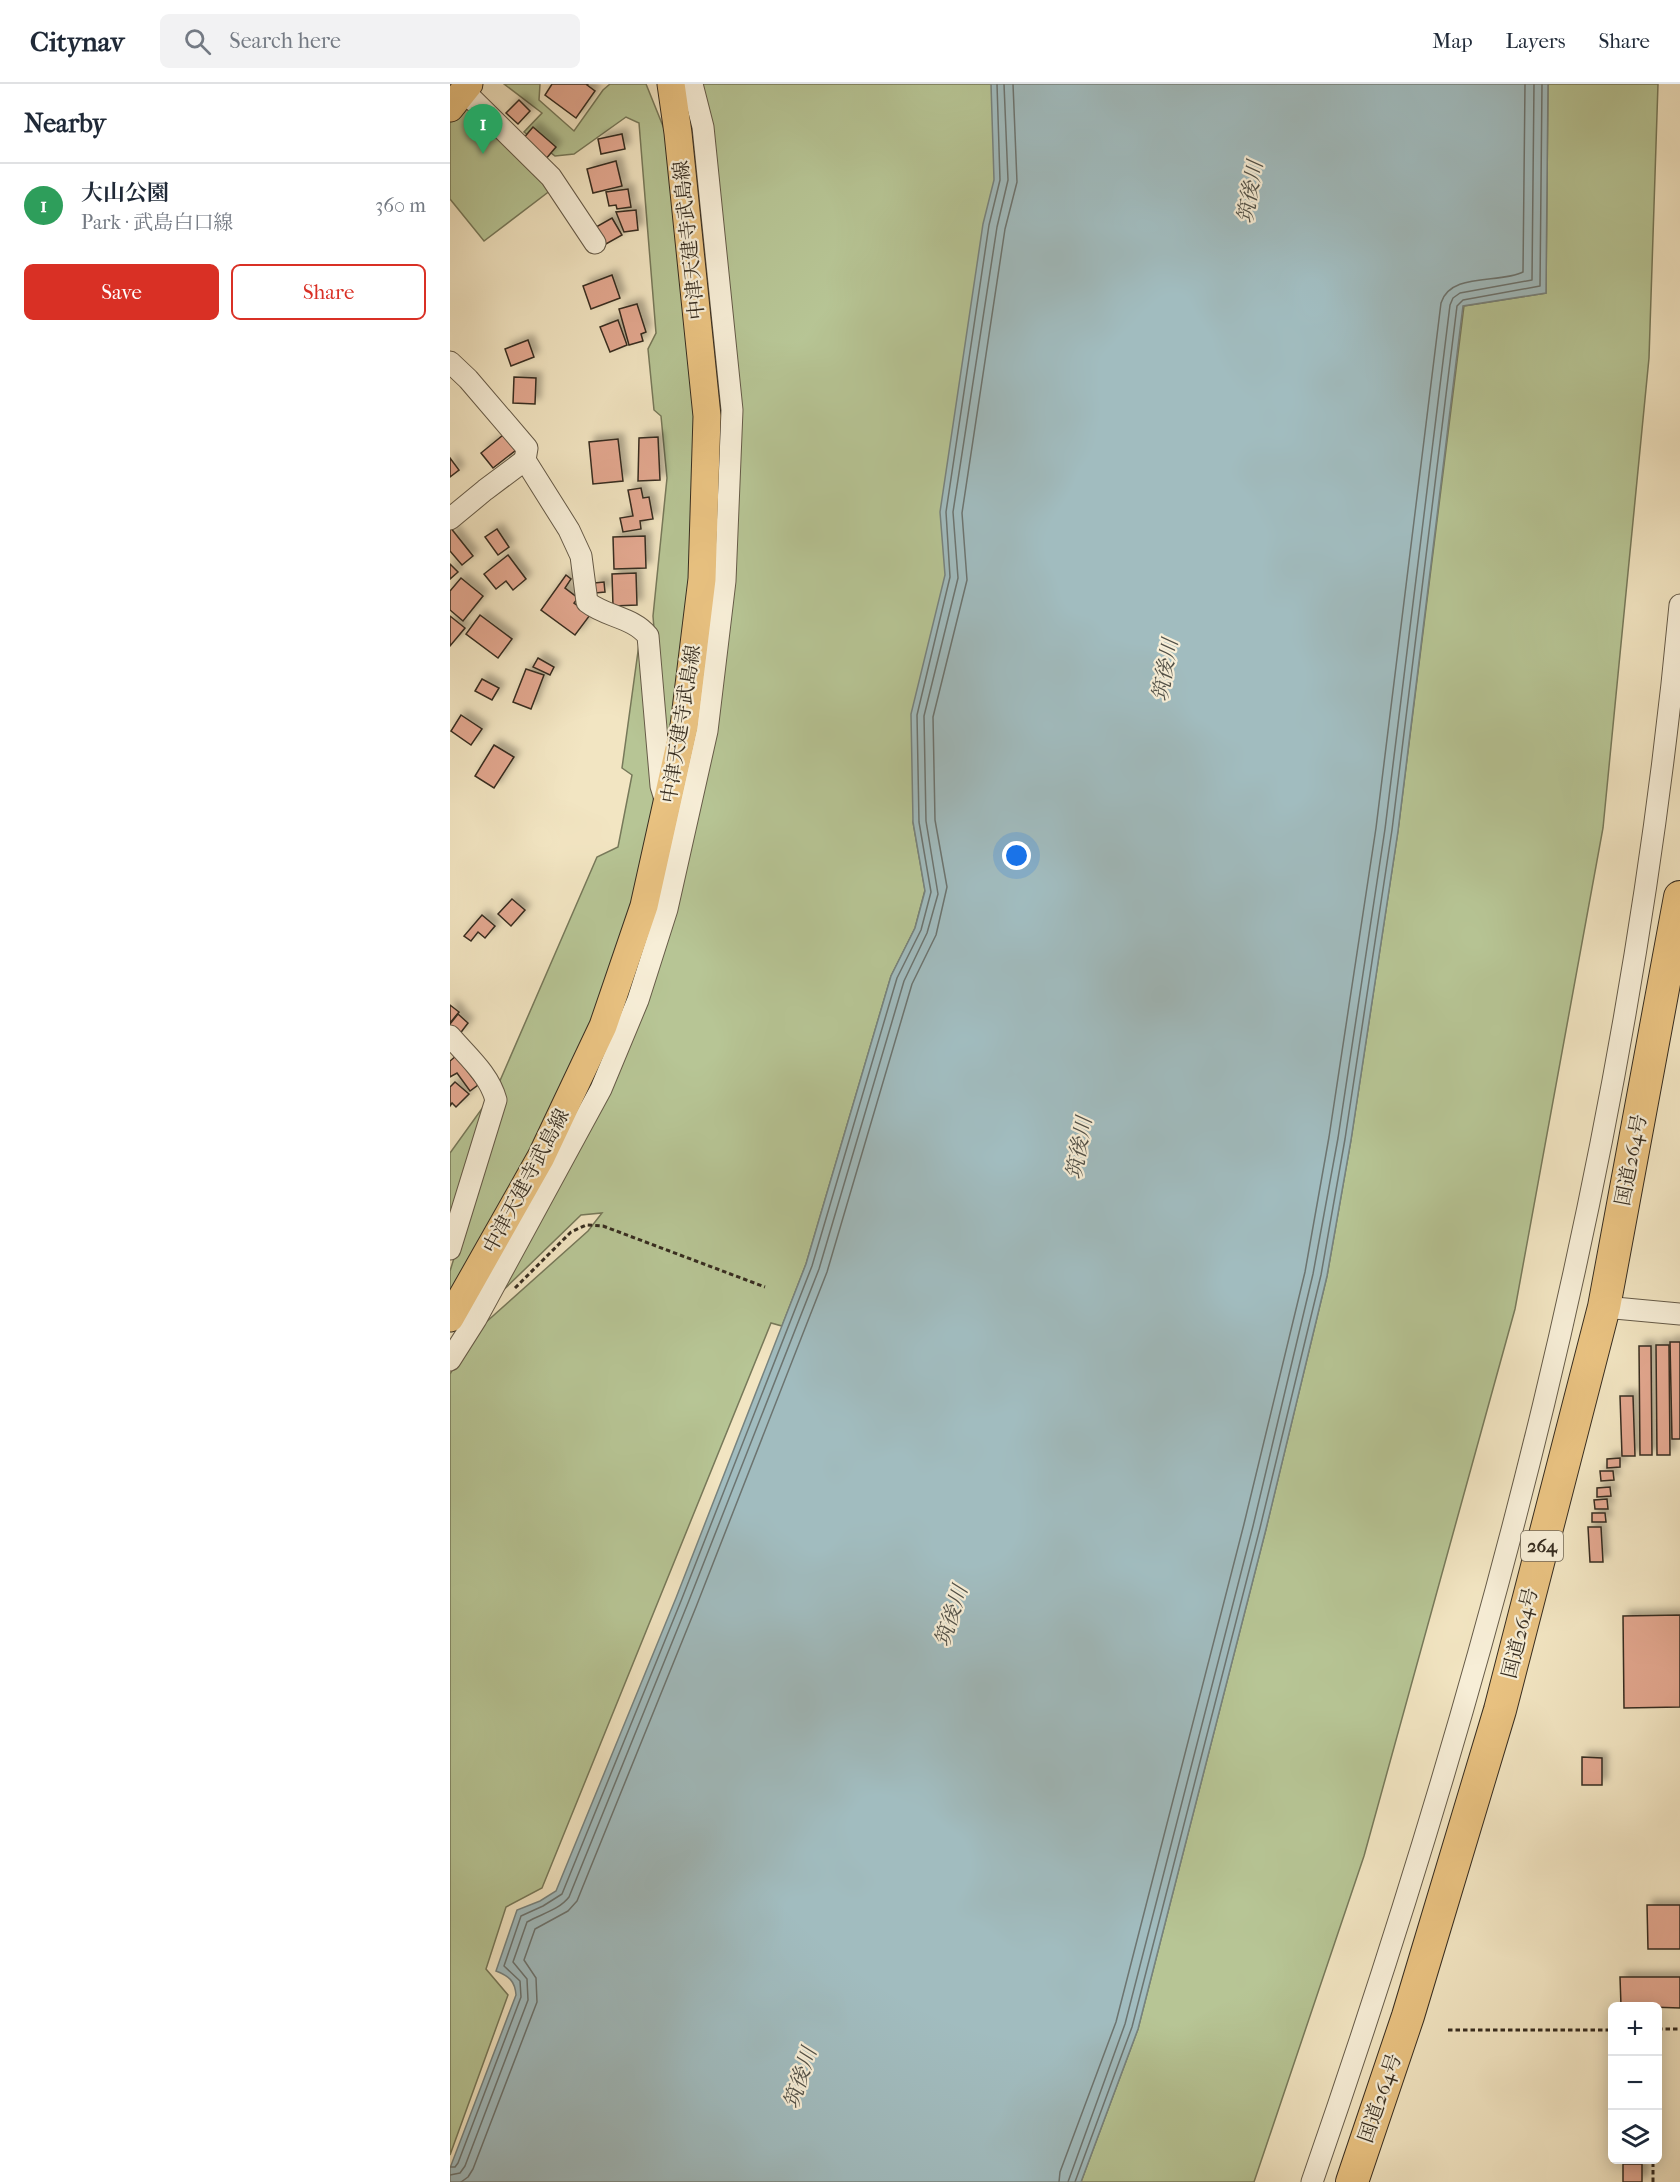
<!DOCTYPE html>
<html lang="en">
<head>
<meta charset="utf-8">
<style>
	body { margin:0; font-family:"IM FELL French Canon","Noto Serif JP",serif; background:#f2f2f3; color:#1f2937 }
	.controls { position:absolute; right:18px; bottom:18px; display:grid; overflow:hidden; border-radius:9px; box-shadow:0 3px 15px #0003 }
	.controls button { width:54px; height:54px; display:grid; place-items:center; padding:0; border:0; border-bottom:2px solid #e0e1e3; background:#fff; color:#1f2937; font:30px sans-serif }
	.you { position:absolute; left:567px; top:772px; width:21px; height:21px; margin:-15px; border:4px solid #fff; border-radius:50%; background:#1a73e8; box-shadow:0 0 0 9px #1a73e833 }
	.badge { display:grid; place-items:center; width:39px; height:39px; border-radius:50%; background:#d93025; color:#fff; font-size:20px; font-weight:700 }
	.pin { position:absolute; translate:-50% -50px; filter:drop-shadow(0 2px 3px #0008) }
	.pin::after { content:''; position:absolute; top:32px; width:21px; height:18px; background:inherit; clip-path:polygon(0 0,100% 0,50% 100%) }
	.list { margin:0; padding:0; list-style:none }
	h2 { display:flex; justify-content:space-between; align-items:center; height:78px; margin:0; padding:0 24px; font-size:26px }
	h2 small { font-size:20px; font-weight:400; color:#747a83 }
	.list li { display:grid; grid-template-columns:39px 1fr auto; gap:18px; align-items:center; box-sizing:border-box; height:84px; padding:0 24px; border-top:2px solid #e0e1e3 }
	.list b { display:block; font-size:22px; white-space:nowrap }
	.list p { margin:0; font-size:20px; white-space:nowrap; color:#747a83 }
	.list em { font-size:20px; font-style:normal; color:#747a83 }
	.actions { display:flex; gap:12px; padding:18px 24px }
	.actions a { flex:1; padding:14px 0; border:2px solid #d93025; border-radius:9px; text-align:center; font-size:21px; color:#d93025 }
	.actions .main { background:#d93025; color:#fff }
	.icon { flex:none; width:33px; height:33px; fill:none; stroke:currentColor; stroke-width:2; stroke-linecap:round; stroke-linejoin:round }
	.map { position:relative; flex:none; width:1230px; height:2098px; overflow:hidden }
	header { display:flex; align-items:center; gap:36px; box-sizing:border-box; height:84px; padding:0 30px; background:#fff; border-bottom:2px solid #e0e1e3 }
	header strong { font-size:28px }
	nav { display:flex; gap:33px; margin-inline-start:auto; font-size:21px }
	.search { width:420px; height:54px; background:#f2f2f3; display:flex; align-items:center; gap:15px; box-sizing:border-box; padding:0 21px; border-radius:9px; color:#747a83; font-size:22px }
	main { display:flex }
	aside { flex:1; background:#fff }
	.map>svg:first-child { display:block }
	.green { fill:#b7c595; stroke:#77795a; stroke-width:1.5 }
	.water { fill:#a1bcbf; stroke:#77837f; stroke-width:1.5 }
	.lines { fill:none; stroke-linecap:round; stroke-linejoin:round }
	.shore { stroke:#6c7470; stroke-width:1.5 }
	.building { fill:#e3a890; stroke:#372d20; stroke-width:1.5; filter:url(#shadow) }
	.minor-casing { stroke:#665b48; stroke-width:23 }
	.major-casing { stroke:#372d20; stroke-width:29 }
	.highway-casing { stroke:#372d20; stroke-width:34 }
	.path { stroke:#372d20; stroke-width:3; stroke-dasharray:4.5 3; stroke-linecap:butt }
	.minor { stroke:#f7eed7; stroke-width:21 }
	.major { stroke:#e9c281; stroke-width:27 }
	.highway { stroke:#e9c281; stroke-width:32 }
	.labels { text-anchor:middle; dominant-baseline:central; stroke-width:4.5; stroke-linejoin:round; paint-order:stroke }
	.shield { fill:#f7eed7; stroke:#716757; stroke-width:1.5 }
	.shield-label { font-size:18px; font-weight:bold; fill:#372d20 }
	.street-label { font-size:20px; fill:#372d20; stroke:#f7eed7 }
	.water-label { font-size:21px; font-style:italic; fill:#525148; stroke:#f7eed7 }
</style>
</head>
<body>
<header>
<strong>Citynav</strong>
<div class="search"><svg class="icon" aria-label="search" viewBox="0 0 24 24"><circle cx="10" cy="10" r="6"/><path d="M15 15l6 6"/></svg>Search here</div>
<nav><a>Map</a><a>Layers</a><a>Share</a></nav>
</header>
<main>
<aside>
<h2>Nearby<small></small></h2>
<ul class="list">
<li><span class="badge" style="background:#2e9e5b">1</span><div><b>大山公園</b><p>Park · 武島白口線</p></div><em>360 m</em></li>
</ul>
<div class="actions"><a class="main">Save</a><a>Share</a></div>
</aside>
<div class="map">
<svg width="1230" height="2098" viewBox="0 0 1230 2098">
	<defs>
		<filter id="shadow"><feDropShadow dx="5.5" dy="-5.5" stdDeviation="3" flood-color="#0004"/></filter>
	</defs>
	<rect width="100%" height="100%" fill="#f2e5c2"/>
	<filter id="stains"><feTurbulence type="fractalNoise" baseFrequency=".00333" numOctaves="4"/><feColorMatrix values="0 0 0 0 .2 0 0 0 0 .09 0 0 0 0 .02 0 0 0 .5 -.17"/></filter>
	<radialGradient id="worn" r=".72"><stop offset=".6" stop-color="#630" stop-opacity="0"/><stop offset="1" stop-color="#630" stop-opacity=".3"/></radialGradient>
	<g class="green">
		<path d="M 54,0 L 90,0 L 89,16 L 124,47 L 153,6 L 160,0 L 196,0 L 221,62 L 247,341 L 242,496 L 215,688 L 203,532 L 217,394 L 211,332 L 204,326 L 198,265 L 206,249 L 189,39 L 176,33 L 124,70 L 105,72 L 74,48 L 92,29 Z"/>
		<path d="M 253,0 L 551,0 L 519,523 L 463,738 L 475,806 L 465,844 L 441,892 L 356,1180 L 332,1242 L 321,1239 L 92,1804 L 56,1823 L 36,1885 L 58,1911 L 0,2071 L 0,1290 L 25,1248 L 138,1147 L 152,1129 L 131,1131 L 41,1218 L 192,919 L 287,325 Z"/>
		<path d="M 1098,0 L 1208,0 L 1199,274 L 1153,744 L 1065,1225 L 914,1772 L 804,2098 L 631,2098 L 688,1945 L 816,1445 L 877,1192 L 901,1056 L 948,747 L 1014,222 L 1096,209 Z"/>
		<path d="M 14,18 L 101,106 L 34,157 L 0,115 L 0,33 Z"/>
		<path d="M 189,560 L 205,730 L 181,832 L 139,950 L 79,1078 L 0,1210 L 0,1187 L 54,1013 L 49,999 L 147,773 L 168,763 L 182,691 L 172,684 Z"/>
		<path d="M 36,1019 L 0,1144 L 0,1069 Z"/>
	</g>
	<path class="water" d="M 541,0 L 1098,0 L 1096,209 L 1013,222 L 948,747 L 901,1056 L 877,1192 L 816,1445 L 688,1945 L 631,2098 L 0,2098 L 0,2084 L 66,1911 C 65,1897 59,1892 46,1887 L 67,1826 L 90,1817 L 106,1807 L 226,1514 L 356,1180 L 441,892 L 465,844 L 475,807 L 463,738 L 461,630 L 495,491 L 490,428 L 533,140 L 544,96 Z"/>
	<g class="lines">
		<g class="shore">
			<path d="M 0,2083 L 5,2083 L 8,2079 L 71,1913 L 70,1897 L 54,1882 L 71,1832 L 93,1822 L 112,1810 L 231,1517 L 362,1182 L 447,894 L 471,846 L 481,808 L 469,738 L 467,631 L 500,493 L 496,428 L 539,141 L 550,96 L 547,0"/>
			<path d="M 0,2091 L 10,2089 L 15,2082 L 78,1916 L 77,1895 L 63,1878 L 77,1838 C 91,1830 109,1826 119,1813 L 238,1519 L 369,1185 L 454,897 L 477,849 L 488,810 L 476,737 L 474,632 L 508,494 L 503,428 L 547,143 L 558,96 L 554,0"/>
			<path d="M 11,2098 L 18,2093 L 23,2085 L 87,1918 L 86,1894 L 74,1876 L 85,1845 L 118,1827 L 127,1817 L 246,1523 L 377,1188 L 462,900 L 486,851 L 497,803 L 485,736 L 483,633 L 517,496 L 512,429 L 555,145 L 567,98 L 563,0"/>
			<path d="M 609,2098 L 610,2088 L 666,1938 L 794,1440 L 855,1188 L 879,1053 L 926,744 L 991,219 C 1000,188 1050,200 1073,188 L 1075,0"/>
			<path d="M 618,2098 L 675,1940 L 803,1442 L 863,1190 L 888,1054 L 935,745 L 1000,221 L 1003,214 L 1010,209 L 1082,196 L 1084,0"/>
			<path d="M 625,2098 L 682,1943 L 810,1444 L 871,1191 L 895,1055 L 942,746 L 1007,222 L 1013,216 L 1090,202 L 1092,0"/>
		</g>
	</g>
	<g class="building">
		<path d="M 102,0 L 138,0 L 137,1 L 145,7 L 126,34 L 95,11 Z"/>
		<path d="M 69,16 L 80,27 L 68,40 L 56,29 Z"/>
		<path d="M 83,43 L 106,63 L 95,76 L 72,56 Z"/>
		<path d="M 172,50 L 175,65 L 151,70 L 148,55 Z"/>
		<path d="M 166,77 L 172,102 L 143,109 L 137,85 Z"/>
		<path d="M 178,105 L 181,123 L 167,125 L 166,121 L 159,122 L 156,108 Z"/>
		<path d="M 186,126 L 188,146 L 174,148 L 166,128 Z"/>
		<path d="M 162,134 L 172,151 L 156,160 L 146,143 Z"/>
		<path d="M 162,191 L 170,214 L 141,225 L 133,202 Z"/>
		<path d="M 187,220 L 196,248 L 191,250 L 193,257 L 179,261 L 169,225 Z"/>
		<path d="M 168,236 L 177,261 L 160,268 L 150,243 Z"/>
		<path d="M 78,256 L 84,273 L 61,282 L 55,265 Z"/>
		<path d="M 64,293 L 86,294 L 85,320 L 63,319 Z"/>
		<path d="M 58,347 L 70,363 L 43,384 L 31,369 Z"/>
		<path d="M 208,353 L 210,396 L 188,397 L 189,354 Z"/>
		<path d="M 168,355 L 173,397 L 143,400 L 139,358 Z"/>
		<path d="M 0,374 L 9,386 L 0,393 Z"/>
		<path d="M 191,404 L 193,414 L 199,413 L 203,435 L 190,437 L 191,445 L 173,448 L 170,434 L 183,432 L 178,406 Z"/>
		<path d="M 0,443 L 23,472 L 12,481 L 0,467 Z"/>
		<path d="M 47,445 L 59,463 L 48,471 L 35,453 Z"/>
		<path d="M 195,452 L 196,484 L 164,485 L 163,453 Z"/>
		<path d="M 58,471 L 76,495 L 63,506 L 56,497 L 46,505 L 34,490 Z"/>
		<path d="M 0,480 L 8,488 L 0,495 Z"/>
		<path d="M 186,489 L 187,521 L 163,522 L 162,490 Z"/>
		<path d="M 116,491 L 121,495 L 115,504 L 128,514 L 124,519 L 140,531 L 125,551 L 91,526 Z"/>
		<path d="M 11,494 L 33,512 L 13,537 L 0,526 L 0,507 Z"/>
		<path d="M 154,498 L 155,508 L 145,509 L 144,499 Z"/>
		<path d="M 30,531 L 62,555 L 48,574 L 16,550 Z"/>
		<path d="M 0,532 L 15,544 L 0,562 Z"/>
		<path d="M 88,574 L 104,583 L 100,591 L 83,583 Z"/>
		<path d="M 76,585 L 94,591 L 81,625 L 63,618 Z"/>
		<path d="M 32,595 L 49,604 L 42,616 L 25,607 Z"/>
		<path d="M 11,631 L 32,645 L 21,661 L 1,647 Z"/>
		<path d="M 44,661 L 64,673 L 44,704 L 25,692 Z"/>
		<path d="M 62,815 L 75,826 L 61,842 L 48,830 Z"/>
		<path d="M 32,831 L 45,842 L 35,854 L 28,848 L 21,857 L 14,852 Z"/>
		<path d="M 0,921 L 9,928 L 0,939 Z"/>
		<path d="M 8,930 L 18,939 L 9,951 L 0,944 L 0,940 Z"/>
		<path d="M 6,972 L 28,1001 L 20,1007 L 7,989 L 0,993 L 0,977 Z"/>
		<path d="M 5,998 L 19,1010 L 6,1023 L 2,1019 L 0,1022 L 0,1003 Z"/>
		<path d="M 1220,1258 L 1230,1258 L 1230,1355 L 1222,1355 Z"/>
		<path d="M 1206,1261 L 1219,1261 L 1220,1371 L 1207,1371 Z"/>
		<path d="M 1189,1262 L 1201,1262 L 1202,1371 L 1190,1371 Z"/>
		<path d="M 1170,1312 L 1183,1312 L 1185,1372 L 1172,1372 Z"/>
		<path d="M 1170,1374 L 1170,1383 L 1157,1384 L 1157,1375 Z"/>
		<path d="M 1150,1387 L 1163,1387 L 1164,1396 L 1151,1397 Z"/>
		<path d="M 1160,1403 L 1161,1412 L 1147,1413 L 1147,1404 Z"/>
		<path d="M 1157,1415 L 1158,1425 L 1145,1425 L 1144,1416 Z"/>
		<path d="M 1142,1429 L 1155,1429 L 1156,1438 L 1142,1438 Z"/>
		<path d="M 1138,1443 L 1151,1443 L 1153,1478 L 1140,1478 Z"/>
		<path d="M 1230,1531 L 1230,1623 L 1174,1624 L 1173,1532 Z"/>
		<path d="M 1132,1673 L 1152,1674 L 1152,1701 L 1132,1701 Z"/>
		<path d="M 1197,1821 L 1230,1821 L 1230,1865 L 1198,1865 Z"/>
		<path d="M 1170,1893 L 1230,1893 L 1230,1924 L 1171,1922 Z"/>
		<rect x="1173" y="2080" width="19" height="18"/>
	</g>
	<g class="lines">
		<g class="minor-casing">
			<g id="minor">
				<path d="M 14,7 L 101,93 L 145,159"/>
				<path d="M 0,278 L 18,295 L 77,364 L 75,376 L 119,446 L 131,472 L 137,518 C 156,533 183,533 198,552 L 211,702 L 215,715"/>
				<path d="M 0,435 L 35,406 L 75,376"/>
				<path d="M 0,952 C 17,972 39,990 46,1016 L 0,1165"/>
				<path d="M 1154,1223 L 1230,1230"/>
				<path d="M 0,1276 L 26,1235 L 151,1005 L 188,916 L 217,825 L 257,647 L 275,497 L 282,326 L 253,43 L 242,0"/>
				<path d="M 862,2098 C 1039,1589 1180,1059 1230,521"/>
			</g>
		</g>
		<g class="major-casing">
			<g id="major">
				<path d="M 0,24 L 19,0"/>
				<path d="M 0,1234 L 91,1073 L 153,942 L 194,822 L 234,642 L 252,495 L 257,332 L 228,49 L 221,0"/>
			</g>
		</g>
		<g class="highway-casing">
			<path id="highway" d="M 902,2098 L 958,1932 L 1050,1626 L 1154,1223 L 1230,813"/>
		</g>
		<g class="path">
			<path d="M 65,1204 L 121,1148 L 136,1141 L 153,1142 L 315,1203"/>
			<path d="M 1208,1945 L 1230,1945"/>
			<path d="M 998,1946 L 1162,1946"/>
			<path d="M 1203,2098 L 1203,2076"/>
		</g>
		<use href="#minor" class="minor"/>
		<use href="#major" class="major"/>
		<use href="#highway" class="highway"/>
	</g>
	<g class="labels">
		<rect class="shield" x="1071" y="1447" width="42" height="30" rx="4.5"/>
		<g class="shield-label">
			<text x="1092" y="1462">264</text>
		</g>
		<g class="street-label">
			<text transform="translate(239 156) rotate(-96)">中津天建寺武島線</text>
			<text transform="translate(231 640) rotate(-81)">中津天建寺武島線</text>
			<text transform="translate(1181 1076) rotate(-79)">国道264号</text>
			<text transform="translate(76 1097) rotate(-62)">中津天建寺武島線</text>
			<text transform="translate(1070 1549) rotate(-76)">国道264号</text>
			<text transform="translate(930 2014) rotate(-71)">国道264号</text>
		</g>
		<g class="water-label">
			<text transform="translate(800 108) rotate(-80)">筑後川</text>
			<text transform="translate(715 586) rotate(-80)">筑後川</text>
			<text transform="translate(629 1064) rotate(-80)">筑後川</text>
			<text transform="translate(501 1532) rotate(-72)">筑後川</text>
			<text transform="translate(350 1994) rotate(-72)">筑後川</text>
		</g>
	</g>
	<rect width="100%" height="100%" filter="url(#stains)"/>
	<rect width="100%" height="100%" fill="url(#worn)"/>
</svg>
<div class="controls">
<button>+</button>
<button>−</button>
<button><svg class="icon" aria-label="layers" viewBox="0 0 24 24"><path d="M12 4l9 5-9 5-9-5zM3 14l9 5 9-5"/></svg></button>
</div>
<div class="you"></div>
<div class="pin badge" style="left:33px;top:70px;background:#2e9e5b">1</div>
</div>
</main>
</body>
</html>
